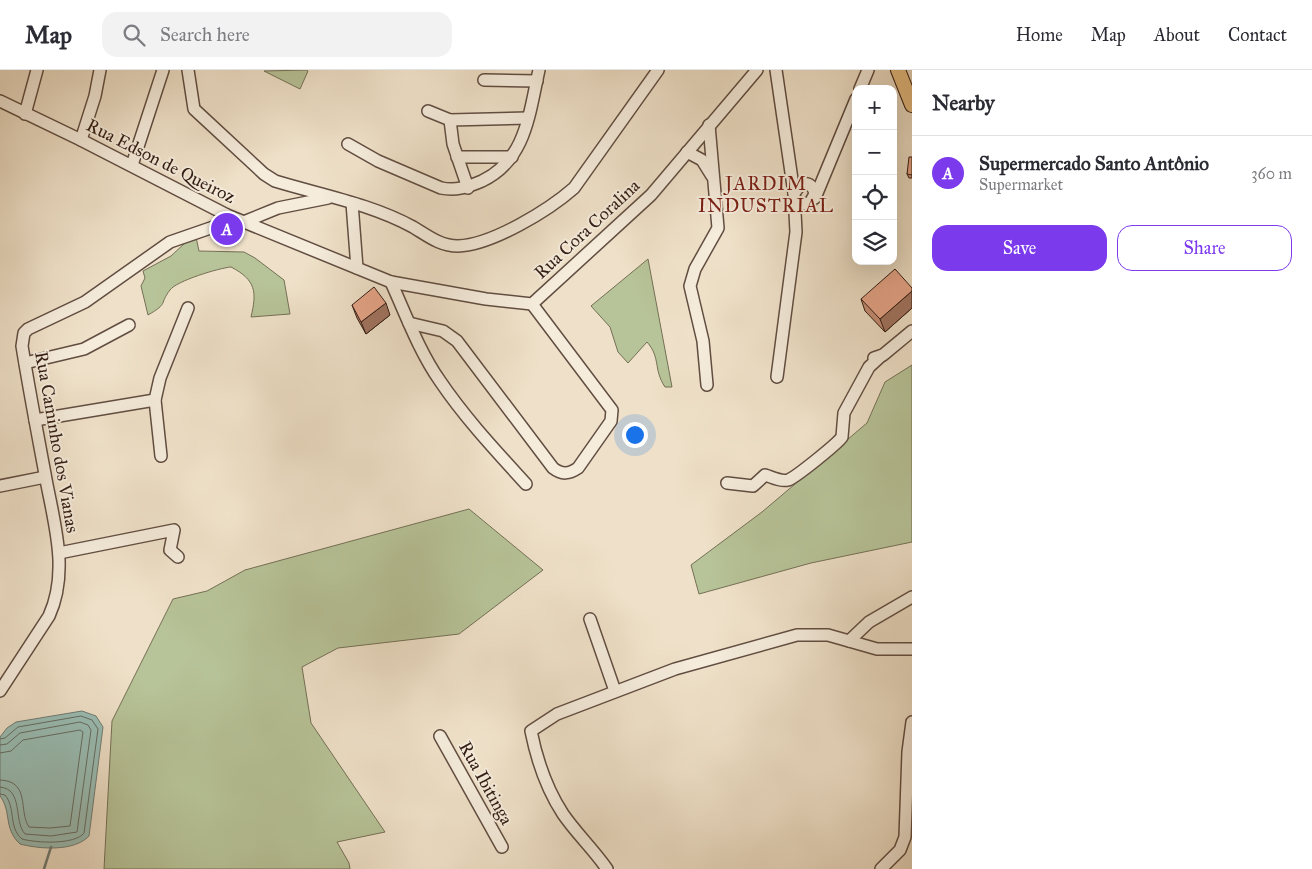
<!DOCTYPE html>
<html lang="en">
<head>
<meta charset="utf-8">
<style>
	body { margin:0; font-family:"IM FELL Great Primer",serif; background:#f2f2f3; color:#2b2b33 }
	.controls { position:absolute; right:15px; top:15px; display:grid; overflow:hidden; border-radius:10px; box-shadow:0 5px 20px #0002 }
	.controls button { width:45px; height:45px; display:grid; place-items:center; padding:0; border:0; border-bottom:1px solid #e1e1e2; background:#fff; color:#2b2b33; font:25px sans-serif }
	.you { position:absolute; left:634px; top:364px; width:18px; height:18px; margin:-12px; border:4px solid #fff; border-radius:50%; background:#1a73e8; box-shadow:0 0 0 8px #1a73e833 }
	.badge { display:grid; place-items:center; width:32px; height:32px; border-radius:50%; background:#7c3aed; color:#fff; font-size:16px; font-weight:700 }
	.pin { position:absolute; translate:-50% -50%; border:2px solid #fff; box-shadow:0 1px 5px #0006 }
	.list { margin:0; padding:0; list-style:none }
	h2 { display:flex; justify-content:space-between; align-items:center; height:65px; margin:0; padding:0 20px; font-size:21px }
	h2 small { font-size:16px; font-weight:400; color:#7c7c81 }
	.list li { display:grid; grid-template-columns:32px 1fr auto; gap:15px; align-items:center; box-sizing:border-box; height:75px; padding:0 20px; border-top:1px solid #e1e1e2 }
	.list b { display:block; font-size:19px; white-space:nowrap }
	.list p { margin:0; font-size:16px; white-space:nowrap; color:#7c7c81 }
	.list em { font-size:16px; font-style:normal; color:#7c7c81 }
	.actions { display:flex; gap:10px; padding:15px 20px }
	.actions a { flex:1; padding:11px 0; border:1px solid #7c3aed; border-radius:15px; text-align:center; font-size:18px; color:#7c3aed }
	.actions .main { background:#7c3aed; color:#fff }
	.icon { flex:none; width:28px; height:28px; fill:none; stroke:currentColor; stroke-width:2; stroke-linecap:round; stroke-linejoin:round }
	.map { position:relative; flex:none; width:912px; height:799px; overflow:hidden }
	header { display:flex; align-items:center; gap:30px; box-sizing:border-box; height:70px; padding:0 25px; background:#fff; border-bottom:1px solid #e1e1e2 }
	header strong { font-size:24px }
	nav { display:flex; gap:28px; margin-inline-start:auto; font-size:18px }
	.search { width:350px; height:45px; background:#f2f2f3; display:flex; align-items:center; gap:12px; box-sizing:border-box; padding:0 18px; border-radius:15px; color:#7c7c81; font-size:19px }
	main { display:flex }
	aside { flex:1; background:#fff }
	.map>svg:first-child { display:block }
	.green { fill:#b7c398; stroke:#747056 }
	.water { fill:#9abeb5; stroke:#707d75 }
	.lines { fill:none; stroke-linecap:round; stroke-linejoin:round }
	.shore { stroke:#666d64; stroke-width:1 }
	.stream { stroke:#707d75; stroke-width:2.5 }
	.minor-casing { stroke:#614d41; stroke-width:14 }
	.major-casing { stroke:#321c14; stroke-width:16 }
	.minor { stroke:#f5ecdc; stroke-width:11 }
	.major { stroke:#e8c084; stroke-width:14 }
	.wall { fill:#c68e76; stroke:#321c14 }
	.shaded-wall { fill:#a17460; stroke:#321c14 }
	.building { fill:#e6a589; stroke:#321c14 }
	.labels { text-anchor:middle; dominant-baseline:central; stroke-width:4; stroke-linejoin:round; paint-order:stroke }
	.street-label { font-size:18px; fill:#321c14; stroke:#f5ecdc }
	.neighbourhood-label { font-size:19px; letter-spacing:1px; fill:#7a1f14; stroke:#f5ecdc }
</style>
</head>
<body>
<header>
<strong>Map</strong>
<div class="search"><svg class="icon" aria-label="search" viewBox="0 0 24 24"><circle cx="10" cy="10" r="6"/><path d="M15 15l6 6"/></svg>Search here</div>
<nav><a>Home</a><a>Map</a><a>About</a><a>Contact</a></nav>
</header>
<main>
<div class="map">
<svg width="912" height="799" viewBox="0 0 912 799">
	<rect width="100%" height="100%" fill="#efe1c9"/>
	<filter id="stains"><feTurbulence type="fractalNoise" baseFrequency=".004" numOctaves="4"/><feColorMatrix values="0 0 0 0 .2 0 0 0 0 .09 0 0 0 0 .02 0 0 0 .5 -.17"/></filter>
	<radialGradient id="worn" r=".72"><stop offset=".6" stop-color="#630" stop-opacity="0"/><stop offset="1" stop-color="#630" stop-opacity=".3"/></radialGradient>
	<g class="green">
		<path d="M 306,0 L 308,1 L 300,19 L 264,1 Z"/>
		<path d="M 196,167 L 199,181 L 244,182 L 255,188 L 284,210 L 290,244 L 251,247 C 257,222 256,210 231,197 C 219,198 176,211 170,220 C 159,234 169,233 148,245 L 141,216 L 145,208 L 143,201 L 171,186 L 186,172 Z"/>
		<path d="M 648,189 L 672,317 L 665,317 C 653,299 661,288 647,272 L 628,293 L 618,282 L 610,257 L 591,236 Z"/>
		<path d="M 912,295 L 912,472 L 811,493 L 699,524 L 691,495 L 762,442 L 867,353 L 885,312 Z"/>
		<path d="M 469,439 L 543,500 L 459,564 L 338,578 L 302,597 L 311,653 L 385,762 L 337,772 L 349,793 L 350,799 L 104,799 L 112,651 L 173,529 L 207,521 L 245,500 Z"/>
	</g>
	<path class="water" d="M 82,641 L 96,646 L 103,657 L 89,766 C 74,782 39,779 20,774 C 3,758 12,742 0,726 L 0,667 L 7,658 L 16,652 Z"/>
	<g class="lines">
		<g class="shore">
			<path d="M 0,669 L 5,668 L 18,657 L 81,646 L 92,650 L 98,659 L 84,763 C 75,775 36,773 22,769 C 8,757 16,738 5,725 L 0,724"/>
			<path d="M 0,675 L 7,674 L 20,663 L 80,652 L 88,655 L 91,660 L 77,762 L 51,766 L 25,764 C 13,751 24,719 0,717"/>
			<path d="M 0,683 L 11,681 L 23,670 L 80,660 L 83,662 L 70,756 L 50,758 L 29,757 C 18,741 31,711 0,710"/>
		</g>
		<path class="stream" d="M 44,799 L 51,777"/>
		<g class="minor-casing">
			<g id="minor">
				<path d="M 188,0 L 194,39 L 264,104 L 275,111 C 321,125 371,134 413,157 C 428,166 440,176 458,176 C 492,175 549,140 574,118 L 658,0"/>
				<path d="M 776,0 L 794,123"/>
				<path d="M 484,10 L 537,11"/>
				<path d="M 860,19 L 868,0"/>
				<path d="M 0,31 L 81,70 L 227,145 L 391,212 L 486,229 L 532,234 L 651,125 L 757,0"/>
				<path d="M 428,41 L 450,50 L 453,74 L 468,118"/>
				<path d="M 25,44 L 37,0"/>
				<path d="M 450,50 L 528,48"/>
				<path d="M 81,70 L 95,26 L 100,0"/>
				<path d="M 348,74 L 378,91 L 441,118 C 456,121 468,117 482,111 C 526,90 529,44 539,0"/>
				<path d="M 687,82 L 702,90 L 712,106"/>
				<path d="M 457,87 L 512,87"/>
				<path d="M 132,95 L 163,0"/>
				<path d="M 815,128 L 856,29"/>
				<path d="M 352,133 L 357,198"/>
				<path d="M 246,151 L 278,138 L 328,128"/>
				<path d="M 391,212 C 406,245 419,281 440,311 C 465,348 496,381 526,414"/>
				<path d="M 409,253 L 443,261 L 457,271 L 553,398 C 562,405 569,404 578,398 L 611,351 L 612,340 L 532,234"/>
				<path d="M 874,288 L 883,285 L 912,261"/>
				<path d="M 25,293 L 84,279 L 129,255"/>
				<path d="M 777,307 L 796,162 L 794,123 L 801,114 C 809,112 814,117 815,124 L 810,133 L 800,134 L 795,129"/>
				<path d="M 707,315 L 703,271 L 690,216 L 695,199 L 718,158 L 709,55"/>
				<path d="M 35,350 L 155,330"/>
				<path d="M 161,386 L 155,330 L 160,308 L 188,238"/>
				<path d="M 727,413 L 753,416 L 765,405 C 772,407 780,412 788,410 C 795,408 837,374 842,367 L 844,343 L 869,297 L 881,286"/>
				<path d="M 0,416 L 45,407"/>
				<path d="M 59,483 L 174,460 L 170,480 L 178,487"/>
				<path d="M 590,549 L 615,621"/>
				<path d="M 849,571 L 869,552 L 912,527"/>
				<path d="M 0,621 L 49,546 C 70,500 53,450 45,404 C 37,361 29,319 22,276 L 24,263 L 28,259 L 85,232 L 170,172 L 222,154 L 227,145"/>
				<path d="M 440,666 L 502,777"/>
				<path d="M 607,799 C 594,780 576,763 563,744 C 546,718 537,691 531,661 L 557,644 L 675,599 L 797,565 L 828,565 L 877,579 L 912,579"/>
				<path d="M 881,799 L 900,780 L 905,767 L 908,682 L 912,652"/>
			</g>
		</g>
		<g class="major-casing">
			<path id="major" d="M 898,0 L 912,35"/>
		</g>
		<use href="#minor" class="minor"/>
		<use href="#major" class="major"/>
	</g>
	<g class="wall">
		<path d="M 912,87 L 912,108 L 909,108 L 907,104 Z"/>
		<path d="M 912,218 L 912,238 L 885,262 L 865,241 L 861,229 Z"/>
		<path d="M 352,235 L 390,245 L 366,264 L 357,248 Z"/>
	</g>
	<g class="shaded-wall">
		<path d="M 912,221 L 912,238 L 885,262 L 880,249 Z"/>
		<path d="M 386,233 L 390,245 L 366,264 L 361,252 Z"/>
	</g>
	<g class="building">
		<path d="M 909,87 L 912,87 L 912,105 L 907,104 Z"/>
		<path d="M 895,199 L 912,218 L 912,221 L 880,249 L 861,229 Z"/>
		<path d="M 374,217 L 386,233 L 361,252 L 352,235 Z"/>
	</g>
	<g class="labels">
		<g class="street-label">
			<text transform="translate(161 91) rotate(27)">Rua Edson de Queiroz</text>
			<text transform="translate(587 159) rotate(-43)">Rua Cora Coralina</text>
			<text transform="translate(57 372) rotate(80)">Rua Caminho dos Vianas</text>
			<text transform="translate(486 713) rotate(61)">Rua Ibitinga</text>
		</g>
		<g class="neighbourhood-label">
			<text x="766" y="113">JARDIM<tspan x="766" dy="22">INDUSTRIAL</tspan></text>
		</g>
	</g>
	<rect width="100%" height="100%" filter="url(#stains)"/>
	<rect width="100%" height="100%" fill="url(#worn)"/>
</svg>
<div class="controls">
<button>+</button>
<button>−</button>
<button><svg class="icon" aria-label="locate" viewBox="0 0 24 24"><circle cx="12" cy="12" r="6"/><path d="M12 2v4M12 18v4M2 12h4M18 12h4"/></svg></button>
<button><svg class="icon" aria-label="layers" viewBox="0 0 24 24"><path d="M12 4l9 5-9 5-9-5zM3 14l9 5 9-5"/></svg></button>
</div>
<div class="you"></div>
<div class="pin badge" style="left:227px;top:159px">A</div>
</div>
<aside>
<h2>Nearby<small></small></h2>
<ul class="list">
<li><span class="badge">A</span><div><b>Supermercado Santo Antônio</b><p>Supermarket</p></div><em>360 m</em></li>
</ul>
<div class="actions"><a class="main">Save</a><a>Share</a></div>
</aside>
</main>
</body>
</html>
